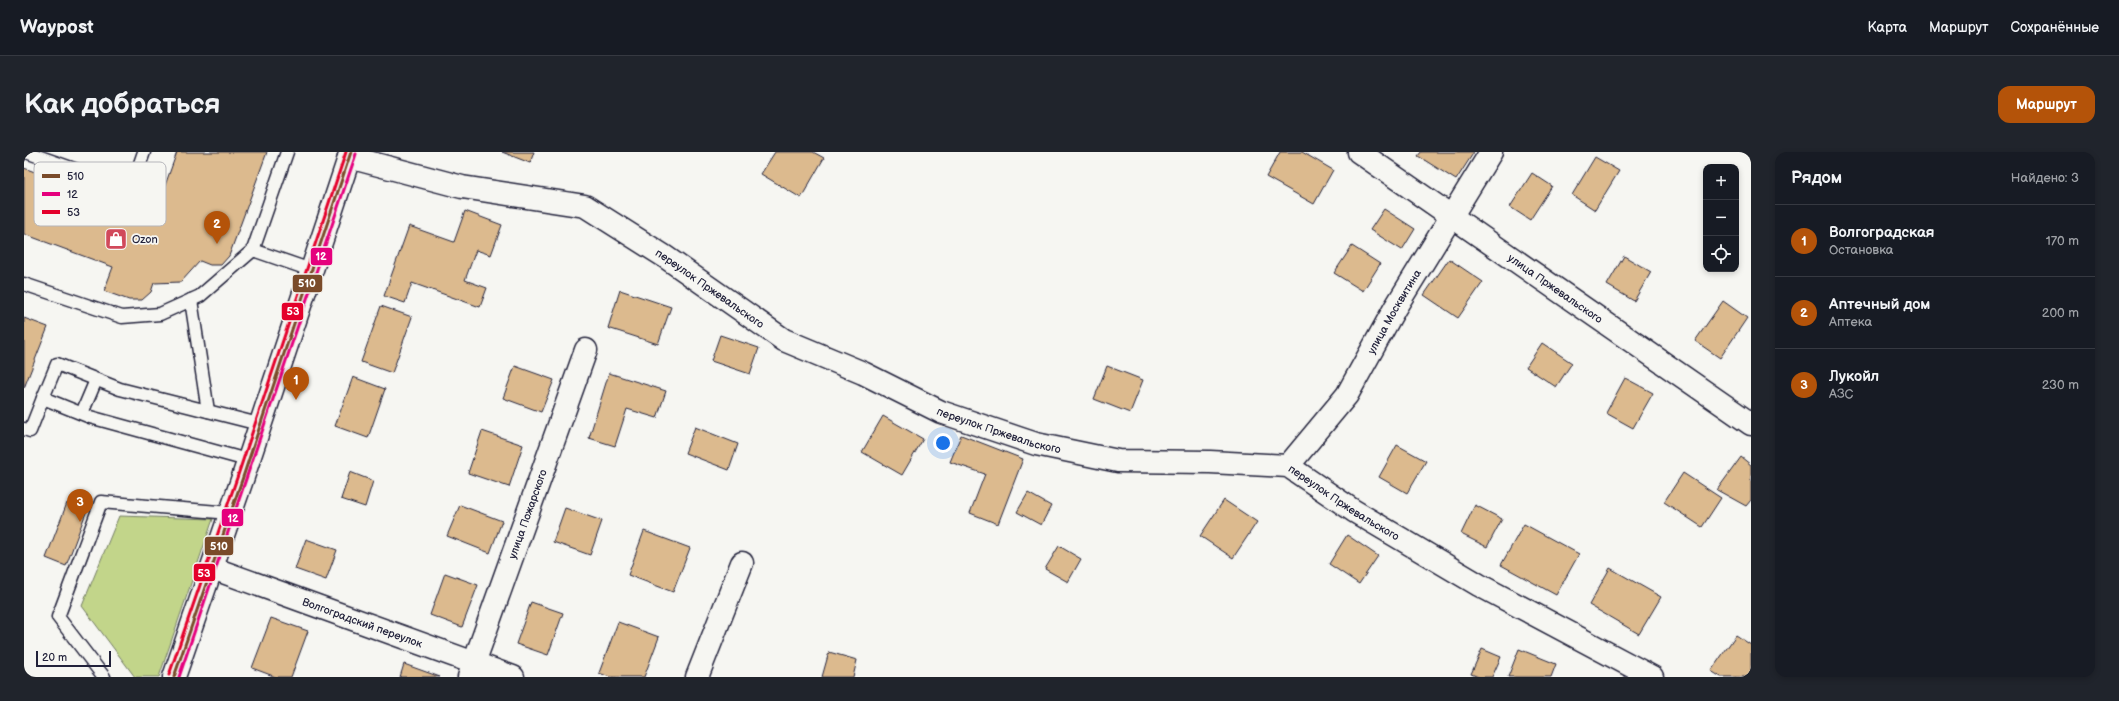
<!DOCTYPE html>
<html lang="ru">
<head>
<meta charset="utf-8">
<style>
	body { margin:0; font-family:"Balsamiq Sans",sans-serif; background:#20242c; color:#f1f3f6 }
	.controls { position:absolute; right:12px; top:12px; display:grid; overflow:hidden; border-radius:8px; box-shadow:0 2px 6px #0003 }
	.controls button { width:36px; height:36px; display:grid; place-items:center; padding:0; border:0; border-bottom:1px solid #363941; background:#171b24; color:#f1f3f6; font:20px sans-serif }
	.scale { position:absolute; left:12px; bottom:10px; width:75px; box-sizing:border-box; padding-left:4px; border:2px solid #22223b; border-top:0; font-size:11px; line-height:14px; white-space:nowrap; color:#22223b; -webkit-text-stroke:3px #f6f6f2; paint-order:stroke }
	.you { position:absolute; left:919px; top:291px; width:14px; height:14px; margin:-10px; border:3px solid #fff; border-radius:50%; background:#1a73e8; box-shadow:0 0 0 6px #1a73e833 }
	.badge { display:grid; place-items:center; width:26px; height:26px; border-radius:50%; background:#b45309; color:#fff; font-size:13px; font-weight:700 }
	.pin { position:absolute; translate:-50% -33px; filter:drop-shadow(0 1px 2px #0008) }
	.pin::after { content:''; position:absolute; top:21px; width:14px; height:12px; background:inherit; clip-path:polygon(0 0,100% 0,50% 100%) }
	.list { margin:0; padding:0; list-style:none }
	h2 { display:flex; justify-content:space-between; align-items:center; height:52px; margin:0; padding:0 16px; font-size:17px }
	h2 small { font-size:13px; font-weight:400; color:#9ea1a6 }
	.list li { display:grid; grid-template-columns:26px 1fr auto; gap:12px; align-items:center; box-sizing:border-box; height:72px; padding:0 16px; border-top:1px solid #363941 }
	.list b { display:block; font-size:15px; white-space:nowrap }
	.list p { margin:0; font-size:13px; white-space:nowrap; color:#9ea1a6 }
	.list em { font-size:13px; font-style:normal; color:#9ea1a6 }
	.icon { flex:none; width:22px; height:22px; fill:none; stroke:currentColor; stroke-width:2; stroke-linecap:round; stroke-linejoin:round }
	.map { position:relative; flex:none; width:1727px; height:525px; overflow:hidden; border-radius:12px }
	header { display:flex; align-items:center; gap:24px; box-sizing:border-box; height:56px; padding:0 20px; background:#171b24; border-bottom:1px solid #363941 }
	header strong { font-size:19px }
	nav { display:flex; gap:22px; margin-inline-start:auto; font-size:14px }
	.intro { display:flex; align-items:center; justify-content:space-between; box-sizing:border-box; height:96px; padding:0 24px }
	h1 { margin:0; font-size:28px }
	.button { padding:10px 18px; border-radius:12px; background:#b45309; color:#fff; font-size:14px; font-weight:700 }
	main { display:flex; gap:24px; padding:0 24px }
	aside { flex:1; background:#171b24; border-radius:12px; box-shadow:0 2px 6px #0003 }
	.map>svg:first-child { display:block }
	.green { fill:#c2d58a; stroke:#727c62 }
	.building { fill:#dcba8e; stroke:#22223b }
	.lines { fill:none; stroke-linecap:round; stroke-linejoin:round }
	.service-casing { stroke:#22223b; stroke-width:15 }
	.minor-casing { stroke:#22223b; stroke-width:25 }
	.tertiary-casing { stroke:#22223b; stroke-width:25 }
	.service { stroke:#f6f6f2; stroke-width:12 }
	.minor { stroke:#f6f6f2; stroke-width:22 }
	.tertiary { stroke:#f6f6f2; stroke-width:22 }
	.bus-1-casing { stroke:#f6f6f2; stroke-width:6 }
	.bus-2-casing { stroke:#f6f6f2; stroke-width:6 }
	.bus-3-casing { stroke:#f6f6f2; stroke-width:6 }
	.bus-1 { stroke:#7a4b2a; stroke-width:3 }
	.bus-2 { stroke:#e5007d; stroke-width:3 }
	.bus-3 { stroke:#e4002b; stroke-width:3 }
	.labels { text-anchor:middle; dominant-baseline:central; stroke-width:3.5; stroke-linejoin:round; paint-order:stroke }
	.poi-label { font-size:11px; fill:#22223b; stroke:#f6f6f2; text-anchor:start }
	.street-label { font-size:11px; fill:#22223b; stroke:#f6f6f2 }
	.key { fill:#f6f6f2; stroke:#b6b6bb; stroke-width:1 }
	.key-label { font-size:11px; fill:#22223b }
	.line-badge { stroke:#f6f6f2; stroke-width:1.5 }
	.badge-label { font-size:11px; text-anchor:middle; font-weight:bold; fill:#fff }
</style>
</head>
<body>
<header>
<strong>Waypost</strong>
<nav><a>Карта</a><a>Маршрут</a><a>Сохранённые</a></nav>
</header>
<div class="intro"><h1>Как добраться</h1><a class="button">Маршрут</a></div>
<main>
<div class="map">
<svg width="1727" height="525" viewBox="0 0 1727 525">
	<rect width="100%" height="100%" fill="#f6f6f2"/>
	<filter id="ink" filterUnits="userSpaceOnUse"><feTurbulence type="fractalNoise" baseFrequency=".025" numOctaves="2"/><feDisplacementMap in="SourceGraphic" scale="8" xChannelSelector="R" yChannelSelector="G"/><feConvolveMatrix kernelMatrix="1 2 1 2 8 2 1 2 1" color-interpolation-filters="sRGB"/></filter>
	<g filter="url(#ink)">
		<path class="green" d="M 95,364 L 189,367 L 135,525 L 111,525 L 58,454 Z"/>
		<g class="building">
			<path d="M 153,0 L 243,0 L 205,104 L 197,113 L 186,113 L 176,109 L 157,130 L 130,131 L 127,140 L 118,148 L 105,148 L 80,139 L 89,115 L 0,82 L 0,16 L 130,64 Z"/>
			<path d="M 478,0 L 510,0 L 506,11 Z"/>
			<path d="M 751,0 L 789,0 L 800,6 L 777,46 L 737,22 Z"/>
			<path d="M 1256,0 L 1278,0 L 1309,18 L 1290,52 L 1242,25 Z"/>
			<path d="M 1397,0 L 1450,0 L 1432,28 L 1394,4 Z"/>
			<path d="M 1571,5 L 1595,19 L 1571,58 L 1548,43 Z"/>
			<path d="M 1508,21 L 1528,34 L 1506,68 L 1486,55 Z"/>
			<path d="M 1360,57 L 1391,77 L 1378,98 L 1346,78 Z"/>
			<path d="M 441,59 L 478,73 L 467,103 L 452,98 L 441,128 L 463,136 L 456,155 L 388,131 L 381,151 L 360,144 L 385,74 L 430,90 Z"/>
			<path d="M 1328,94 L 1356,112 L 1339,139 L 1310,121 Z"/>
			<path d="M 1600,104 L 1627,120 L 1610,149 L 1583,133 Z"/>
			<path d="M 1425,107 L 1459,130 L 1434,166 L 1400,143 Z"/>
			<path d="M 596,138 L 647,155 L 634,192 L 584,176 Z"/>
			<path d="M 1699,149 L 1723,166 L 1696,206 L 1671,189 Z"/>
			<path d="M 357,154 L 388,165 L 368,221 L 337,210 Z"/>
			<path d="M 0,166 L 24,175 L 0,236 Z"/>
			<path d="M 696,183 L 735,196 L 726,222 L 687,209 Z"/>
			<path d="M 1518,191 L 1548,211 L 1532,235 L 1502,215 Z"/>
			<path d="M 491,214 L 530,228 L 517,260 L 479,246 Z"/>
			<path d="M 1083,214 L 1119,228 L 1106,261 L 1070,247 Z"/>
			<path d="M 585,221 L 642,239 L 633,266 L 603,257 L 591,294 L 565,286 Z"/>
			<path d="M 329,225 L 361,237 L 344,286 L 311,274 Z"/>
			<path d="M 1601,226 L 1629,241 L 1609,276 L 1582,261 Z"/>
			<path d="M 859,264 L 899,287 L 878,323 L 838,300 Z"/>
			<path d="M 671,275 L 714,292 L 705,318 L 661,301 Z"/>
			<path d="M 458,279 L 499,293 L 485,335 L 444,321 Z"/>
			<path d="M 937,283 L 999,307 L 974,372 L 946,361 L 961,322 L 926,310 Z"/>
			<path d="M 1373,293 L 1402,309 L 1383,341 L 1355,325 Z"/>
			<path d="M 1717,305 L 1727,313 L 1727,348 L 1722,354 L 1693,338 Z"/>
			<path d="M 326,320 L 349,329 L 341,355 L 317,347 Z"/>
			<path d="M 1659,321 L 1697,346 L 1678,375 L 1640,350 Z"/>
			<path d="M 1004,341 L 1027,354 L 1017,373 L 993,360 Z"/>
			<path d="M 1200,348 L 1233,370 L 1209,406 L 1176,384 Z"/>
			<path d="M 43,351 L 63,358 L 42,414 L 22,406 Z"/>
			<path d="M 436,353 L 478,369 L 466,401 L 423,384 Z"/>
			<path d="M 1451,353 L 1478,367 L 1463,395 L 1437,382 Z"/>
			<path d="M 541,356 L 578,369 L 566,403 L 529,390 Z"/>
			<path d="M 1500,372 L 1555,402 L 1532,443 L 1477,413 Z"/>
			<path d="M 620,379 L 666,396 L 649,440 L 604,423 Z"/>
			<path d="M 1323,383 L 1354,404 L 1335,432 L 1305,412 Z"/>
			<path d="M 282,387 L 313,398 L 302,428 L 271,417 Z"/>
			<path d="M 1035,394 L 1057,407 L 1044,430 L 1021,417 Z"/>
			<path d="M 1586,416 L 1637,445 L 1615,482 L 1565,453 Z"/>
			<path d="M 421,421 L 454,433 L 438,475 L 406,463 Z"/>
			<path d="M 507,450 L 539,461 L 524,503 L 492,492 Z"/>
			<path d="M 247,466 L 284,479 L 267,525 L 252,525 L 228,516 Z"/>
			<path d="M 594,470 L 635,485 L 620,525 L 586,525 L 575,521 Z"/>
			<path d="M 1712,483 L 1727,493 L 1727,525 L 1697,525 L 1687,519 Z"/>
			<path d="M 1458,497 L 1477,505 L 1468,525 L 1455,525 L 1447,522 Z"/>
			<path d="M 1495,497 L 1532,512 L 1527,525 L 1484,525 Z"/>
			<path d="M 805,500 L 833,508 L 829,525 L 798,525 Z"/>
			<path d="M 380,512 L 416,525 L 376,525 Z"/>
		</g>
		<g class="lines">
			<g class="service-casing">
				<g id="service">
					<path d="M 2,0 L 107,37 L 120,0"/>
					<path d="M 229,98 L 263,0"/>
					<path d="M 0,132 L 98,165 L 136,162 L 176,144 L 229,98 L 287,118"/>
					<path d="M 167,148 L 184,259"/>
					<path d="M 58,261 L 72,228"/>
					<path d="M 0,277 L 6,279 L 19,246"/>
					<path d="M 223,308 L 66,265 L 19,246 L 33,212 L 96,237 L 235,272"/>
					<path d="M 80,525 L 34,465 L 77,350 L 206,361"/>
				</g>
			</g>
			<g class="minor-casing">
				<g id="minor">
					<path id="s1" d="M 1335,0 L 1727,272"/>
					<path id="s2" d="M 325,5 L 438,35 L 561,54 L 640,104 L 760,188 L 839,221 L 917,260 L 1012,292 L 1094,309 L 1186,310 L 1264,314 L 1330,359 L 1455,433 L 1628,525"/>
					<path id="s3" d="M 1264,314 L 1323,243 L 1371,156 L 1467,0"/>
					<path id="s4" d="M 188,416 L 489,525"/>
					<path id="s5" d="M 445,525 L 562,198"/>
					<path d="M 673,525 L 718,411"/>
				</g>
			</g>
			<g class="tertiary-casing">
				<path id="tertiary" d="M 150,525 L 219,325 L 327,0"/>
			</g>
			<use href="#service" class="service"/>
			<use href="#minor" class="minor"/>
			<use href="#tertiary" class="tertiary"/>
			<g class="bus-1-casing">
				<path id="bus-1" d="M 150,525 L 219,325 L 327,0"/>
			</g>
			<g class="bus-2-casing">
				<path id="bus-2" d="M 155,525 L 332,2"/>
			</g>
			<g class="bus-3-casing">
				<path id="bus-3" d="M 145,523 L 214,323 L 322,0"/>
			</g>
			<use href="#bus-1" class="bus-1"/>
			<use href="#bus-2" class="bus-2"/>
			<use href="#bus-3" class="bus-3"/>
		</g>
	</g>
	<defs>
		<g id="shop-square" transform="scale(1.15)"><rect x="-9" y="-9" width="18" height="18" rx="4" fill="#d1495b" stroke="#f6f6f2"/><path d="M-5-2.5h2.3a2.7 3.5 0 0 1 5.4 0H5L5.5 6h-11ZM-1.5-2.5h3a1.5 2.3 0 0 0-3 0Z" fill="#fff"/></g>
	</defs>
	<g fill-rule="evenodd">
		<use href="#shop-square" x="92" y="87"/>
	</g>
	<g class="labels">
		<g class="poi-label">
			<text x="108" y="87">Ozon</text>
		</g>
		<g class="street-label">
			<text stroke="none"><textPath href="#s2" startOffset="391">переулок Пржевальского</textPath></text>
			<text stroke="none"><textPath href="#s1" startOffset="239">улица Пржевальского</textPath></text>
			<text stroke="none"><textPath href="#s3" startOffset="188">улица Москвитина</textPath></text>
			<text stroke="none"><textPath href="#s2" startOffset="715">переулок Пржевальского</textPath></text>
			<text stroke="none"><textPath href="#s2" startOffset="1075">переулок Пржевальского</textPath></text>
			<text stroke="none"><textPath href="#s5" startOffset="173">улица Пожарского</textPath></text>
			<text stroke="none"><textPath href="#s4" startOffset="160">Волгоградский переулок</textPath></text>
		</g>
	</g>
	<rect x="10" y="10" width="132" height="64" rx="6" class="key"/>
	<rect x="18" y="22" width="18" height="4" fill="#7a4b2a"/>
	<rect x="18" y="40" width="18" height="4" fill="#e5007d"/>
	<rect x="18" y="58" width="18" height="4" fill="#e4002b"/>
	<g class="key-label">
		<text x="43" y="28">510</text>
		<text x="43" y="46">12</text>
		<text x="43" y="64">53</text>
	</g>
	<g class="line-badge">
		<rect x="286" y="95" width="23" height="19" rx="4" fill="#e5007d"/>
		<rect x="268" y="122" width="31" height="19" rx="4" fill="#7a4b2a"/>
		<rect x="257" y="150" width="23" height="19" rx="4" fill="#e4002b"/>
		<rect x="197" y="356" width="23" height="19" rx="4" fill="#e5007d"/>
		<rect x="180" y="384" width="30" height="20" rx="4" fill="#7a4b2a"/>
		<rect x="169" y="411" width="23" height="19" rx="4" fill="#e4002b"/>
	</g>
	<g class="badge-label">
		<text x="297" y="108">12</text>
		<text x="283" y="135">510</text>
		<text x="269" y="163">53</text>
		<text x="209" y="370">12</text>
		<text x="195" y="398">510</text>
		<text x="180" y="425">53</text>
	</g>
</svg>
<div class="controls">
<button>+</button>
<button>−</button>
<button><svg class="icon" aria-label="locate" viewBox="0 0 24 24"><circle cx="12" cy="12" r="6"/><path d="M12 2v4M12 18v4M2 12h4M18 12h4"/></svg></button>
</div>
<div class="scale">20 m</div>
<div class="you"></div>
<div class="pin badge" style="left:272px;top:248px">1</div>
<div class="pin badge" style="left:193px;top:92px">2</div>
<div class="pin badge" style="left:56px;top:370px">3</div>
</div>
<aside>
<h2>Рядом<small>Найдено: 3</small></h2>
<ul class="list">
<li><span class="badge">1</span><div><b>Волгоградская</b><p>Остановка</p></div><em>170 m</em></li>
<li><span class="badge">2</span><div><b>Аптечный дом</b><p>Аптека</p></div><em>200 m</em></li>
<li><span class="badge">3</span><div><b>Лукойл</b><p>АЗС</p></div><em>230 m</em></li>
</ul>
</aside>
</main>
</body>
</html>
